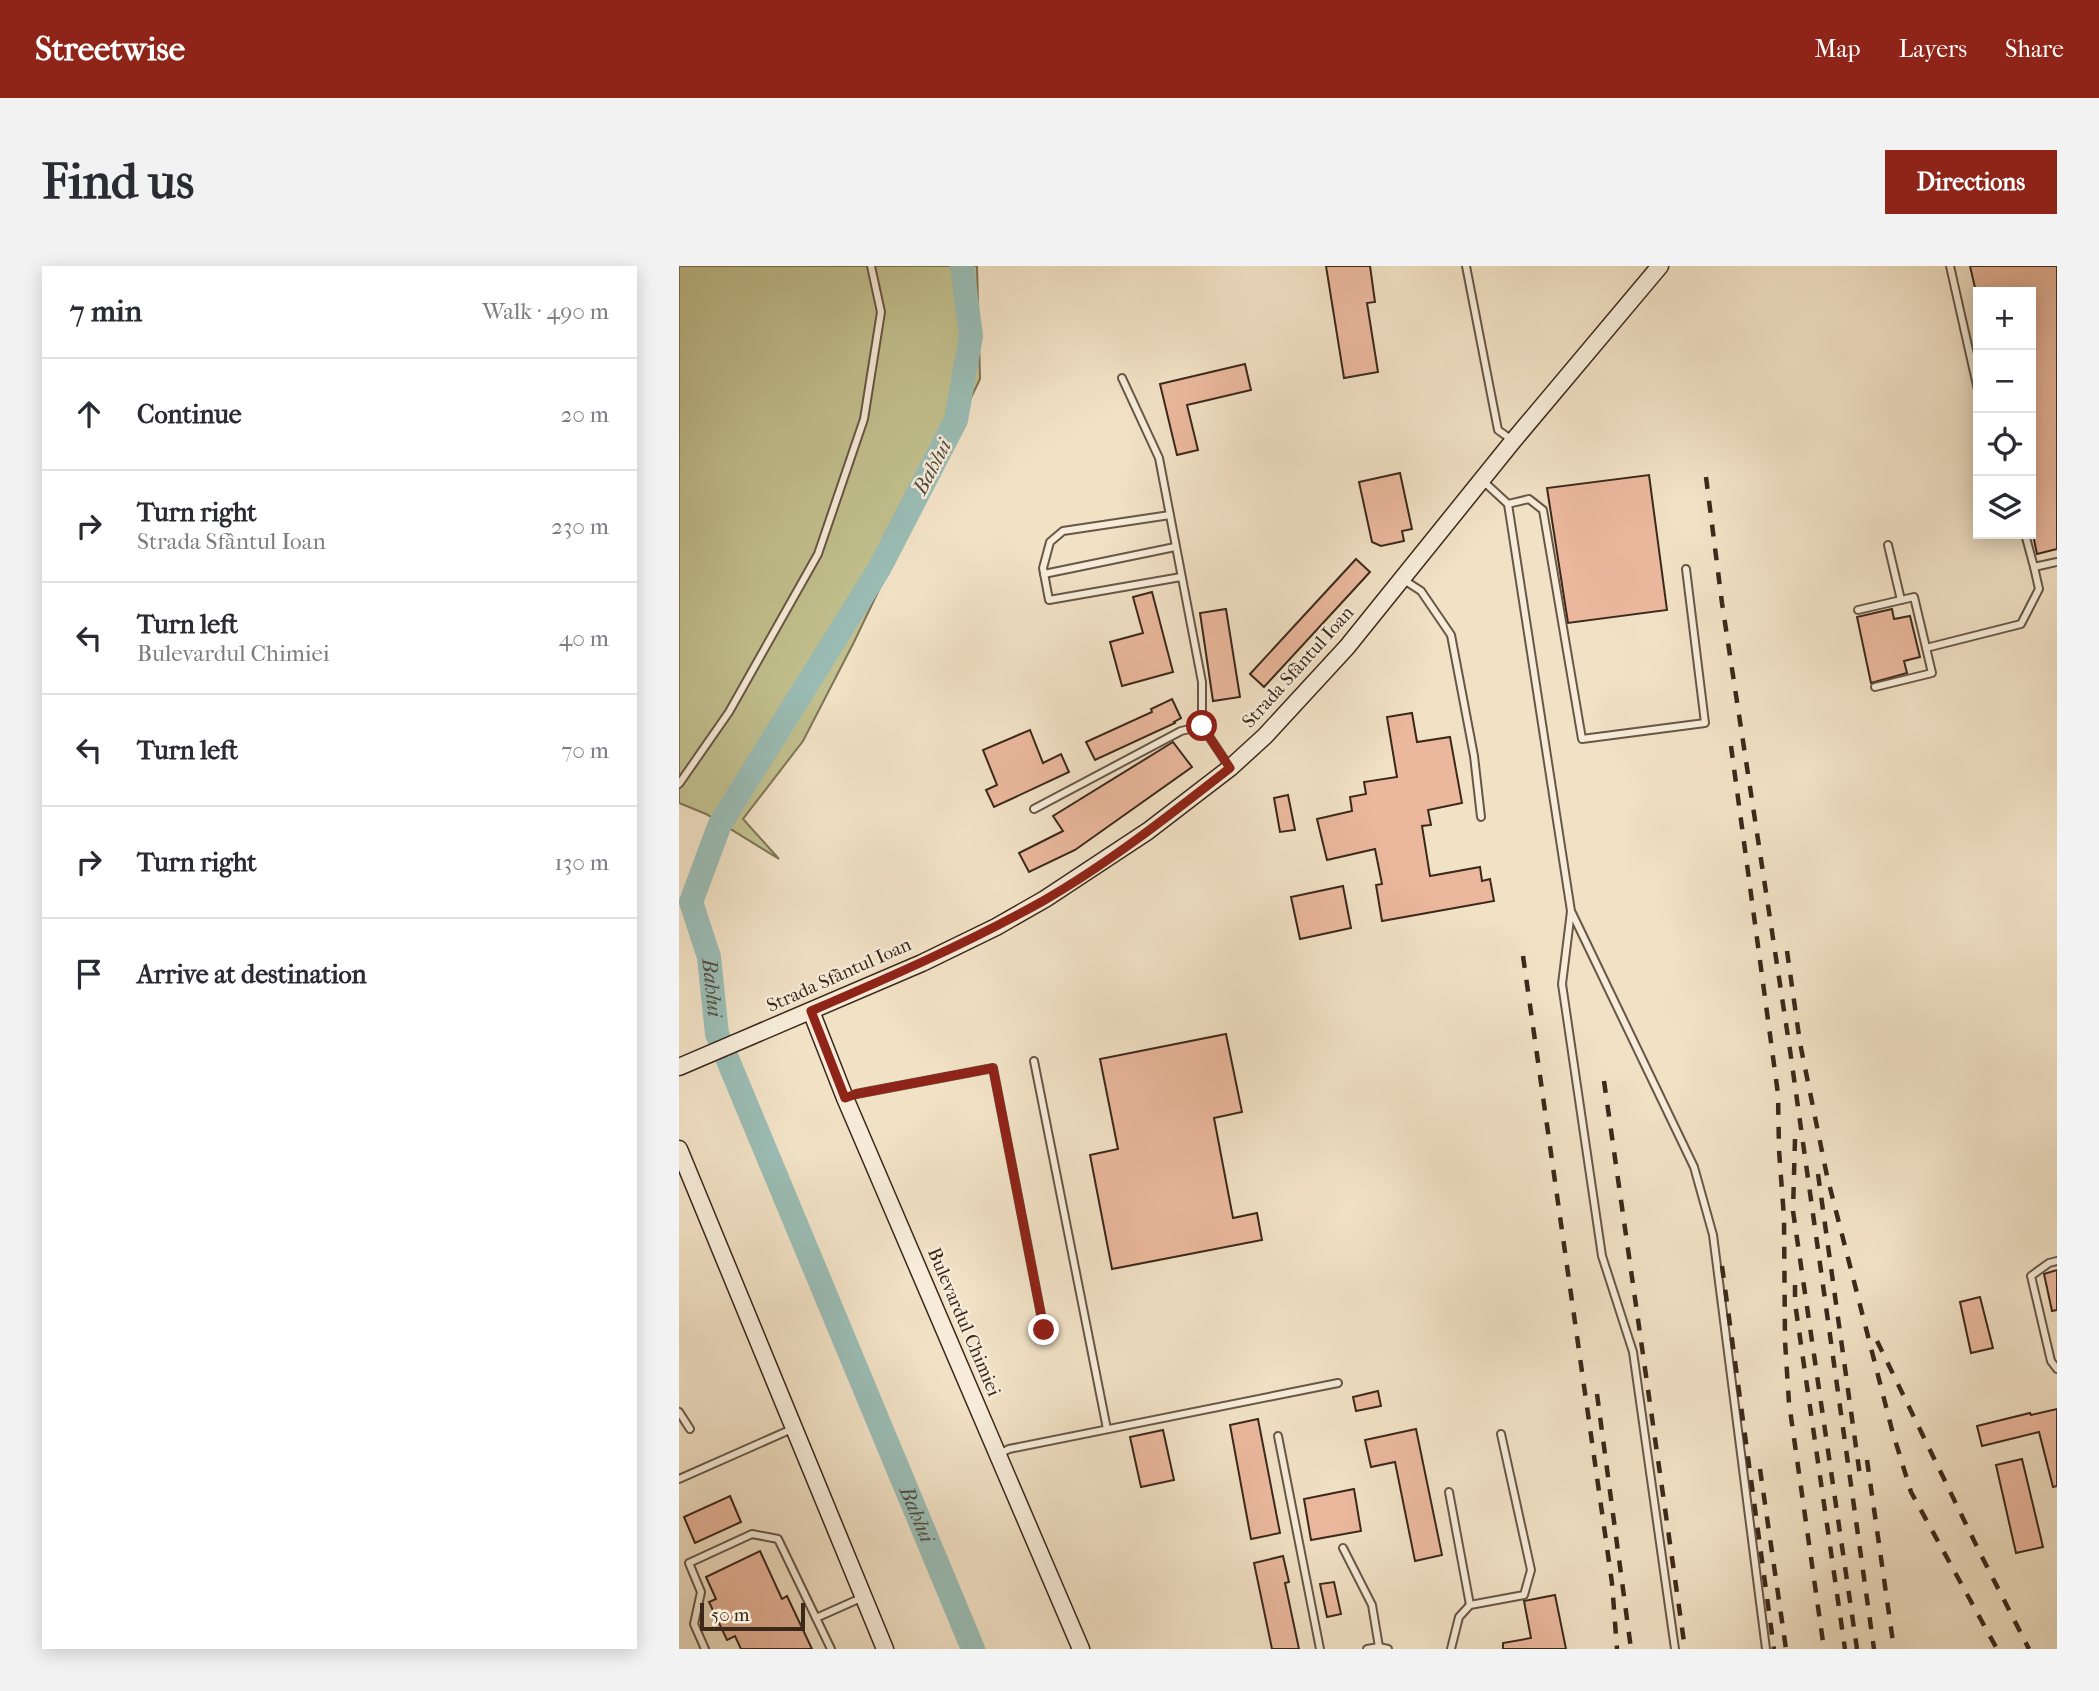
<!DOCTYPE html>
<html lang="en">
<head>
<meta charset="utf-8">
<style>
	body { margin:0; font-family:"IM FELL French Canon",serif; background:#f2f2f3; color:#2b2b33 }
	.controls { position:absolute; right:21px; top:21px; display:grid; overflow:hidden; border-radius:0px; box-shadow:0 4px 18px #0003 }
	.controls button { width:63px; height:63px; display:grid; place-items:center; padding:0; border:0; border-bottom:2px solid #e1e1e2; background:#fff; color:#2b2b33; font:35px sans-serif }
	.scale { position:absolute; left:21px; bottom:18px; width:105px; box-sizing:border-box; padding-left:7px; border:4px solid #3b281b; border-top:0; font-size:19px; line-height:24px; white-space:nowrap; color:#3b281b; -webkit-text-stroke:5px #f6ecd9; paint-order:stroke }
	.stop { position:absolute; width:21px; height:21px; margin:-16px; border:5px solid #8f2418; border-radius:50%; background:#fff }
	.stop.end { background:#8f2418; border-color:#fff; box-shadow:0 2px 7px #0008 }
	.list { margin:0; padding:0; list-style:none }
	h2 { display:flex; justify-content:space-between; align-items:center; height:91px; margin:0; padding:0 28px; font-size:30px }
	h2 small { font-size:23px; font-weight:400; color:#7c7c81 }
	.list li { display:grid; grid-template-columns:46px 1fr auto; gap:21px; align-items:center; box-sizing:border-box; height:112px; padding:0 28px; border-top:2px solid #e1e1e2 }
	.list b { display:block; font-size:26px; white-space:nowrap }
	.list p { margin:0; font-size:23px; white-space:nowrap; color:#7c7c81 }
	.list em { font-size:23px; font-style:normal; color:#7c7c81 }
	.icon { flex:none; width:38px; height:38px; fill:none; stroke:currentColor; stroke-width:2; stroke-linecap:round; stroke-linejoin:round }
	.map { position:relative; flex:none; width:1378px; height:1383px; overflow:hidden; border-radius:0px }
	header { display:flex; align-items:center; gap:42px; box-sizing:border-box; height:98px; padding:0 35px; background:#8f2418; color:#fff }
	header strong { font-size:33px }
	nav { display:flex; gap:38px; margin-inline-start:auto; font-size:24px }
	.intro { display:flex; align-items:center; justify-content:space-between; box-sizing:border-box; height:168px; padding:0 42px }
	h1 { margin:0; font-size:49px }
	.button { padding:18px 32px; border-radius:0px; background:#8f2418; color:#fff; font-size:24px; font-weight:700 }
	main { display:flex; gap:42px; padding:0 42px }
	aside { flex:1; background:#fff; border-radius:0px; box-shadow:0 4px 18px #0003 }
	.map>svg:first-child { display:block }
	.green { fill:#c2c18f; stroke:#7e7455; stroke-width:2 }
	.lines { fill:none; stroke-linecap:round; stroke-linejoin:round }
	.river { stroke:#9bbdb5; stroke-width:24 }
	.building { fill:#ebb89d; stroke:#3b281b; stroke-width:2 }
	.lane-casing { stroke:#685646; stroke-width:10 }
	.secondary-casing { stroke:#3b281b; stroke-width:19 }
	.lane { stroke:#f6ecd9; stroke-width:6 }
	.secondary { stroke:#f6ecd9; stroke-width:16 }
	.rail { stroke:#3b281b; stroke-width:4.5; stroke-dasharray:12 12; stroke-linecap:butt }
	.route { stroke:#8f2418; stroke-width:9 }
	.labels { text-anchor:middle; dominant-baseline:central; stroke-width:5; stroke-linejoin:round; paint-order:stroke }
	.street-label { font-size:19px; fill:#3b281b; stroke:#f6ecd9 }
	.water-label { font-size:21px; font-style:italic; fill:#534d42; stroke:#f6ecd9 }
</style>
</head>
<body>
<header>
<strong>Streetwise</strong>
<nav><a>Map</a><a>Layers</a><a>Share</a></nav>
</header>
<div class="intro"><h1>Find us</h1><a class="button">Directions</a></div>
<main>
<aside>
<h2>7 min<small>Walk · 490 m</small></h2>
<ul class="list">
<li><svg class="icon" aria-label="ahead" viewBox="0 0 24 24"><path d="M12 20V5M6 11l6-6 6 6"/></svg><div><b>Continue</b></div><em>20 m</em></li>
<li><svg class="icon" aria-label="right" viewBox="0 0 24 24"><path d="M7 20v-9h11M14 6l5 5-5 5"/></svg><div><b>Turn right</b><p>Strada Sfântul Ioan</p></div><em>230 m</em></li>
<li><svg class="icon" aria-label="left" viewBox="0 0 24 24"><path d="M17 20v-9H6M10 6l-5 5 5 5"/></svg><div><b>Turn left</b><p>Bulevardul Chimiei</p></div><em>40 m</em></li>
<li><svg class="icon" aria-label="left" viewBox="0 0 24 24"><path d="M17 20v-9H6M10 6l-5 5 5 5"/></svg><div><b>Turn left</b></div><em>70 m</em></li>
<li><svg class="icon" aria-label="right" viewBox="0 0 24 24"><path d="M7 20v-9h11M14 6l5 5-5 5"/></svg><div><b>Turn right</b></div><em>130 m</em></li>
<li><svg class="icon" aria-label="arrive" viewBox="0 0 24 24"><path d="M6 21V4h12l-3 4 3 4H6"/></svg><div><b>Arrive at destination</b></div></li>
</ul>
</aside>
<div class="map">
<svg width="1378" height="1383" viewBox="0 0 1378 1383">
	<rect width="100%" height="100%" fill="#f1e1c5"/>
	<filter id="stains"><feTurbulence type="fractalNoise" baseFrequency=".00286" numOctaves="4"/><feColorMatrix values="0 0 0 0 .2 0 0 0 0 .09 0 0 0 0 .02 0 0 0 .5 -.17"/></filter>
	<radialGradient id="worn" r=".72"><stop offset=".6" stop-color="#630" stop-opacity="0"/><stop offset="1" stop-color="#630" stop-opacity=".3"/></radialGradient>
	<path class="green" d="M 0,0 L 298,0 L 301,113 L 175,376 L 124,475 L 64,553 L 100,593 L 27,548 L 0,537 Z"/>
	<g class="lines">
		<path class="river" id="s1" d="M 283,0 L 292,70 L 277,154 L 200,303 L 41,558 L 12,636 L 30,691 L 38,768 L 294,1383"/>
	</g>
	<g class="building">
		<path d="M 647,0 L 691,0 L 696,36 L 688,37 L 699,106 L 665,112 Z"/>
		<path d="M 1291,0 L 1378,0 L 1378,283 L 1358,288 L 1352,259 L 1352,26 L 1297,26 Z"/>
		<path d="M 566,98 L 572,124 L 508,139 L 519,184 L 498,189 L 481,118 Z"/>
		<path d="M 721,207 L 733,263 L 723,265 L 725,275 L 702,280 L 693,276 L 680,216 Z"/>
		<path d="M 970,209 L 988,344 L 889,357 L 868,222 Z"/>
		<path d="M 677,293 L 691,306 L 585,421 L 571,408 Z"/>
		<path d="M 473,326 L 494,406 L 443,420 L 431,376 L 464,367 L 454,331 Z"/>
		<path d="M 547,343 L 561,431 L 534,435 L 521,347 Z"/>
		<path d="M 1213,343 L 1215,353 L 1231,350 L 1241,391 L 1225,395 L 1228,407 L 1192,417 L 1178,351 Z"/>
		<path d="M 493,433 L 502,452 L 495,456 L 496,457 L 416,494 L 407,476 L 473,446 L 472,443 Z"/>
		<path d="M 733,447 L 738,476 L 771,471 L 783,537 L 749,544 L 752,559 L 743,560 L 751,610 L 801,601 L 803,615 L 811,613 L 815,635 L 703,655 L 697,619 L 703,618 L 696,583 L 648,594 L 638,553 L 673,545 L 671,531 L 687,528 L 685,516 L 718,511 L 708,451 Z"/>
		<path d="M 351,464 L 364,497 L 382,488 L 390,506 L 315,541 L 307,524 L 318,519 L 304,484 Z"/>
		<path d="M 494,476 L 513,501 L 396,584 L 350,606 L 340,587 L 384,565 L 374,550 Z"/>
		<path d="M 609,529 L 616,564 L 601,566 L 595,532 Z"/>
		<path d="M 664,620 L 672,662 L 621,673 L 612,631 Z"/>
		<path d="M 547,768 L 563,846 L 535,852 L 554,952 L 578,947 L 583,974 L 433,1003 L 411,889 L 439,883 L 421,793 Z"/>
		<path d="M 1378,1004 L 1378,1044 L 1373,1045 L 1365,1008 Z"/>
		<path d="M 1301,1031 L 1314,1082 L 1292,1087 L 1281,1036 Z"/>
		<path d="M 699,1125 L 702,1140 L 677,1145 L 674,1131 Z"/>
		<path d="M 1378,1143 L 1378,1220 L 1374,1221 L 1360,1166 L 1303,1180 L 1298,1160 L 1351,1147 L 1352,1149 Z"/>
		<path d="M 579,1153 L 601,1267 L 572,1273 L 551,1159 Z"/>
		<path d="M 737,1163 L 763,1289 L 736,1295 L 716,1196 L 692,1201 L 686,1174 Z"/>
		<path d="M 484,1164 L 495,1214 L 462,1221 L 451,1171 Z"/>
		<path d="M 1343,1193 L 1364,1281 L 1337,1287 L 1317,1199 Z"/>
		<path d="M 675,1223 L 682,1265 L 632,1274 L 625,1233 Z"/>
		<path d="M 51,1230 L 62,1256 L 16,1277 L 5,1251 Z"/>
		<path d="M 81,1285 L 103,1333 L 108,1330 L 133,1383 L 62,1383 L 56,1370 L 48,1374 L 30,1336 L 37,1333 L 27,1311 Z"/>
		<path d="M 604,1290 L 610,1316 L 606,1317 L 620,1383 L 593,1383 L 575,1297 Z"/>
		<path d="M 655,1316 L 662,1348 L 648,1351 L 641,1318 Z"/>
		<path d="M 876,1329 L 887,1383 L 824,1383 L 824,1377 L 852,1372 L 845,1335 Z"/>
	</g>
	<g class="lines">
		<g class="lane-casing">
			<g id="lane">
				<path d="M 787,0 L 819,164 L 833,174"/>
				<path d="M 1271,0 L 1299,124"/>
				<path d="M 443,112 L 480,192 L 523,416 L 523,460 L 551,502"/>
				<path d="M 803,214 L 829,238 L 850,233 L 864,244 L 903,473 L 1026,457 L 1007,303"/>
				<path d="M 829,238 L 892,645 L 883,718 L 923,990 L 954,1086 L 996,1383"/>
				<path d="M 491,249 L 384,265 L 371,276 L 364,302 L 370,334 L 502,311"/>
				<path d="M 1346,268 L 1355,301 L 1378,296"/>
				<path d="M 1209,279 L 1222,334"/>
				<path d="M 365,308 L 496,281"/>
				<path d="M 725,314 L 742,325 L 772,369 L 795,490 L 802,551"/>
				<path d="M 1179,344 L 1235,331 L 1253,407 L 1196,421"/>
				<path d="M 1247,382 L 1342,358 L 1360,323 L 1355,301"/>
				<path d="M 0,518 L 50,446 L 139,288 L 185,153 L 202,46 L 192,0"/>
				<path d="M 355,543 L 502,465 L 523,460"/>
				<path d="M 893,647 L 1015,901 L 1034,969 L 1087,1383"/>
				<path d="M 355,795 L 428,1163"/>
				<path d="M 168,832 L 177,828 L 314,802 L 365,1064"/>
				<path d="M 1378,995 L 1370,997 L 1352,1010 L 1372,1095 L 1378,1103"/>
				<path d="M 0,1146 L 11,1163"/>
				<path d="M 599,1170 L 641,1383"/>
				<path d="M 320,1188 L 330,1183 L 659,1117"/>
				<path d="M 0,1213 L 113,1163"/>
				<path d="M 770,1226 L 791,1339"/>
				<path d="M 664,1282 L 693,1339 L 700,1381"/>
				<path d="M 137,1352 L 182,1332"/>
				<path d="M 26,1383 L 15,1358 L 22,1326 L 10,1297 L 73,1268 L 99,1273 L 152,1383"/>
				<path d="M 688,1383 L 700,1381 L 709,1383"/>
				<path d="M 772,1383 L 780,1351 L 791,1339 L 845,1329 L 852,1304 L 822,1168"/>
			</g>
		</g>
		<g class="secondary-casing">
			<g id="secondary">
				<path d="M 132,745 L 166,832 L 402,1383"/>
				<path d="M 0,801 L 243,697 L 317,661 L 366,633 L 469,565 L 551,502 L 586,470 L 668,381 L 834,175 L 981,0"/>
				<path d="M 0,883 L 206,1383"/>
			</g>
		</g>
		<use href="#lane" class="lane"/>
		<use href="#secondary" class="secondary"/>
		<g class="rail">
			<path d="M 1027,211 L 1043,337 L 1111,784 L 1195,1383"/>
			<path d="M 1052,480 L 1099,828 L 1100,884 L 1105,952 L 1106,1075 L 1110,1137 L 1145,1383"/>
			<path d="M 1108,685 L 1121,777 L 1148,910 L 1213,1164 L 1232,1226 L 1318,1383"/>
			<path d="M 844,690 L 933,1317 L 938,1383"/>
			<path d="M 925,815 L 1006,1383"/>
			<path d="M 1116,873 L 1114,945 L 1178,1383"/>
			<path d="M 1139,908 L 1181,1210"/>
			<path d="M 1043,1000 L 1095,1383"/>
			<path d="M 1116,1019 L 1116,1037 L 1166,1383"/>
			<path d="M 1198,1075 L 1301,1287 L 1350,1383"/>
			<path d="M 918,1128 L 952,1383"/>
			<path d="M 1188,1194 L 1215,1383"/>
			<path d="M 1081,1203 L 1107,1383"/>
		</g>
	</g>
	<g class="lines">
		<path class="route" d="M 365,1064 L 314,802 L 177,828 L 166,832 L 132,745 C 211,711 289,677 364,635 C 430,597 491,549 551,502 L 523,460"/>
	</g>
	<g class="labels">
		<g class="street-label">
			<text transform="translate(619 401) rotate(-48)">Strada Sfântul Ioan</text>
			<text transform="translate(160 709) rotate(-24)">Strada Sfântul Ioan</text>
			<text transform="translate(285 1056) rotate(67)">Bulevardul Chimiei</text>
		</g>
		<g class="water-label">
			<text transform="translate(253 201) rotate(-62)">Bahlui</text>
			<text stroke="none"><textPath href="#s1" startOffset="796">Bahlui</textPath></text>
			<text stroke="none"><textPath href="#s1" startOffset="1363">Bahlui</textPath></text>
		</g>
	</g>
	<rect width="100%" height="100%" filter="url(#stains)"/>
	<rect width="100%" height="100%" fill="url(#worn)"/>
</svg>
<div class="controls">
<button>+</button>
<button>−</button>
<button><svg class="icon" aria-label="locate" viewBox="0 0 24 24"><circle cx="12" cy="12" r="6"/><path d="M12 2v4M12 18v4M2 12h4M18 12h4"/></svg></button>
<button><svg class="icon" aria-label="layers" viewBox="0 0 24 24"><path d="M12 4l9 5-9 5-9-5zM3 14l9 5 9-5"/></svg></button>
</div>
<div class="scale">50 m</div>
<div class="stop" style="left:523px;top:460px"></div>
<div class="stop end" style="left:365px;top:1064px"></div>
</div>
</main>
</body>
</html>
